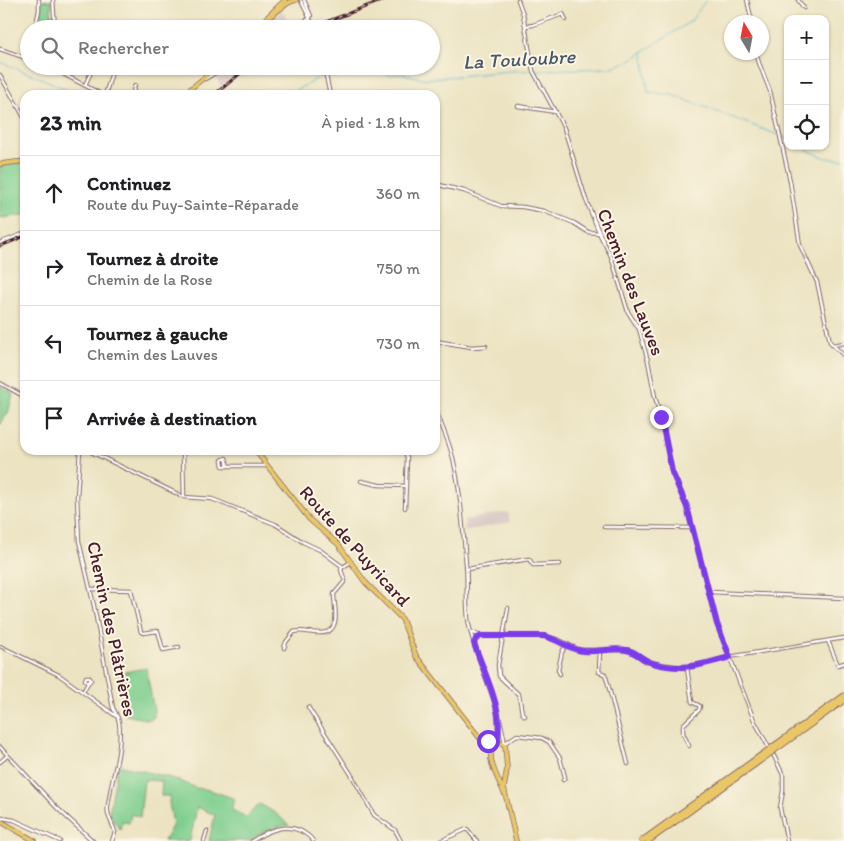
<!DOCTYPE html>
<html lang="fr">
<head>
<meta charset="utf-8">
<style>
	body { margin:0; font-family:Itim,sans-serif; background:#f6f6f6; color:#202124 }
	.controls { position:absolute; right:15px; top:15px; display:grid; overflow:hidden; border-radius:10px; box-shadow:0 1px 4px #0004 }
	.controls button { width:45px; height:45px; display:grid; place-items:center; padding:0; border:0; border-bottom:1px solid #e0e0e0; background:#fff; color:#202124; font:25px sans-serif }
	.compass { position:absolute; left:724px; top:15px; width:45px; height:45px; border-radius:50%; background:#fff; box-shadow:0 1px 4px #0004; rotate:350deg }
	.stop { position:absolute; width:15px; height:15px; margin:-11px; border:4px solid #7c3aed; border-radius:50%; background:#fff }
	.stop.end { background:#7c3aed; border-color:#fff; box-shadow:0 1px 5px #0008 }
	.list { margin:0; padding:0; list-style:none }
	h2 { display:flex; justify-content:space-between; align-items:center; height:65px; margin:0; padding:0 20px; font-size:21px }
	h2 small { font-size:16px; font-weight:400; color:#757577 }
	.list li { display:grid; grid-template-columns:32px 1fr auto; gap:15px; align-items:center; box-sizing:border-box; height:75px; padding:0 20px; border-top:1px solid #e0e0e0 }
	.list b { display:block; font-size:19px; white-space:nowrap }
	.list p { margin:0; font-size:16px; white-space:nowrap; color:#757577 }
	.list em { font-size:16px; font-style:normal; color:#757577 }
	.icon { flex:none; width:28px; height:28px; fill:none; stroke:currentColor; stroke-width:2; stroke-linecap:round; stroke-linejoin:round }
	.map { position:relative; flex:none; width:844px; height:841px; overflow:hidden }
	.search { position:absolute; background:#fff; box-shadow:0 1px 4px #0004; left:20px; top:20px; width:420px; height:55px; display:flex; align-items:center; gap:12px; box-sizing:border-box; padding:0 18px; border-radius:28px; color:#757577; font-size:19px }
	.panel { position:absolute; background:#fff; box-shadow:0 1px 4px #0004; left:20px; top:90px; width:420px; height:365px; border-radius:15px }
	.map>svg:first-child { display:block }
	.industrial { fill:#d1bfbe }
	.green { fill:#80cf8f; stroke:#65775d }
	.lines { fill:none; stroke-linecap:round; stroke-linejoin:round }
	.stream { stroke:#42adc1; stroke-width:1 }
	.minor-casing { stroke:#826460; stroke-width:4.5 }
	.major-casing { stroke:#826460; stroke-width:5.5 }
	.highway-casing { stroke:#826460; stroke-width:7 }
	.minor { stroke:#fff; stroke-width:2.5 }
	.major { stroke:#e9c769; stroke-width:4 }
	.highway { stroke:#e9c769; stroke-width:5 }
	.rail-casing { stroke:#4a1f2b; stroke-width:3 }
	.rail { stroke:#fcf5e5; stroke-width:1; stroke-dasharray:4; stroke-linecap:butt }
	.route { stroke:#7c3aed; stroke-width:6 }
	.labels { text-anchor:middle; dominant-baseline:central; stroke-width:4; stroke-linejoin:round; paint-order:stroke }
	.street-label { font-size:19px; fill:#4a1f2b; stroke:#fcf5e5 }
	.water-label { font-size:20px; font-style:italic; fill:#475867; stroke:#fcf5e5 }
</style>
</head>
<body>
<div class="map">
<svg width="844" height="841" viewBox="0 0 844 841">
	<rect width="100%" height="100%" fill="#fcf5e5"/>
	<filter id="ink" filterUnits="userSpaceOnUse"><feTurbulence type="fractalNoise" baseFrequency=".02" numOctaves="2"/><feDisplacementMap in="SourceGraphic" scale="10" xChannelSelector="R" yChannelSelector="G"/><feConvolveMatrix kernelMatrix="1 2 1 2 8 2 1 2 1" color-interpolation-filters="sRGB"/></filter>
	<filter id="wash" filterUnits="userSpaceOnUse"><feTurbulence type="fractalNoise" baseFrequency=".0096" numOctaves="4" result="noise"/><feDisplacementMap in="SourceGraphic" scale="20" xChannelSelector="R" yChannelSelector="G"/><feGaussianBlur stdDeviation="1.12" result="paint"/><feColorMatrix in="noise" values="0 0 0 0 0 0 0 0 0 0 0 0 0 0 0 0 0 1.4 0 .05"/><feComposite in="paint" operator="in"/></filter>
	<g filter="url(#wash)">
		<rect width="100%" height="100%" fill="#ebe3c1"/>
		<g class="industrial">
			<path d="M 282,10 L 292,29 L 259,29 L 266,22 Z"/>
			<path d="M 223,66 L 245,66 L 221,87 L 215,75 Z"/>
			<path d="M 508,512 L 510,522 L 465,531 L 464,520 Z"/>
		</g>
		<g class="green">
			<path d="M 51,0 L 52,29 L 38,29 L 41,14 L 41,1 Z"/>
			<path d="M 25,162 L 25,215 L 0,218 L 0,166 Z"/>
			<path d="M 0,385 L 13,394 L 8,413 L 0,425 Z"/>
			<path d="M 146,668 L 154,711 L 154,717 L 150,720 L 125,715 L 119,673 Z"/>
			<path d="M 118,765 L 175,779 L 196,788 L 210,790 L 235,799 L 232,805 L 232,810 L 246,817 L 260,804 L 275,813 L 289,825 L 276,827 L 263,832 L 250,841 L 209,841 L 215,815 L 197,807 L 190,841 L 164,841 L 173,824 L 169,803 L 170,796 L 161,796 L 162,781 L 144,780 L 140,817 L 131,814 L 129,823 L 122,821 L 120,830 L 109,813 Z"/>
		</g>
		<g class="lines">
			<g class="stream">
				<path d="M 643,52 L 648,92 L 673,95 L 778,135"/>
				<path d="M 0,62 L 41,78 L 79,95"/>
				<path d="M 288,95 L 320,77 L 366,66 L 390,75 L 403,74 L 426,79 L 510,71 L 610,68 L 629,61 L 691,21 L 706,0"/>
				<path d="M 782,136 L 788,139"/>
				<path d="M 801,146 C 815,154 827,161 844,159"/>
			</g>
		</g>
	</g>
	<g filter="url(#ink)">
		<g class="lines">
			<g class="minor-casing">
				<g id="minor">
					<path d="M 53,0 L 55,29"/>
					<path d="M 304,0 L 311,16"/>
					<path d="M 518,0 L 523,14 L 533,71 L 564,128 L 586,200 L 601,237 L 611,256 L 628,312 L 639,329 L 648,361 L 655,397 L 661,417 L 672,472 L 687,507 L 717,624 L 754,720 L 768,746"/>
					<path d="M 747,0 L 752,22"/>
					<path d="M 798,0 L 804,8"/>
					<path d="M 301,1 L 315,29"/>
					<path d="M 525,26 L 533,25 L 563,14 L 566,20"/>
					<path d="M 35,29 L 39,10 L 39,0"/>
					<path d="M 292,29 L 310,18"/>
					<path d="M 0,49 L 29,59"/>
					<path d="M 756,52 L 759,63 L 770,91 L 790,181 L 800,245 L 817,282 L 830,342 L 844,356"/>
					<path d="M 48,66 L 103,95"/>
					<path d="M 324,66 L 330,95"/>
					<path d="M 0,75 L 25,119"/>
					<path d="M 205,79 L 227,66"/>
					<path d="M 85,85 L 94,66"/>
					<path d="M 105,95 L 114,66"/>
					<path d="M 132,95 L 135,85"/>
					<path d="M 518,106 L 556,112"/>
					<path d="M 435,184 L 464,191 L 501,206 L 523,207 L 544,211 L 574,223 L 588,232 L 599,233"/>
					<path d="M 0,243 L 25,233"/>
					<path d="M 435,341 L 472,347 L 486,346"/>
					<path d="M 833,345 L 844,343"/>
					<path d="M 0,383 L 25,397"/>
					<path d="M 435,408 C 441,425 449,441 453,458 C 461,492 463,529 466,564 C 468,584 465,605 469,625 C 478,666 499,701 505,745"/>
					<path d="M 80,450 L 77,497 L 79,541 L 94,606 L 113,708 C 115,712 118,717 119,722 C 123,751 111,778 108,806 C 106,817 113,823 115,832 L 112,841"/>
					<path d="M 87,450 L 184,497 L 212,499 L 275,524 L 303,542 L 320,550 L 343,567 L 351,562"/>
					<path d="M 403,450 L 407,457 L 405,508"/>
					<path d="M 228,466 L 226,458 L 222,460 L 223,466 L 267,466"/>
					<path d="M 361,481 L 379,485 L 406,486"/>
					<path d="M 184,497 L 183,453 L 185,450"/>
					<path d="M 604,527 L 692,528"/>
					<path d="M 467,569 L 529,559 L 533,565 L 560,564"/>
					<path d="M 91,589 L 131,590 L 141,632 L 143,633 L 158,631 L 163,650 L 179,647"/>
					<path d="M 710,592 L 844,598"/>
					<path d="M 508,608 L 498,665 L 499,676 L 519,695 L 522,713 L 525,716"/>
					<path d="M 471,632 L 481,636 L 543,636 L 559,640 L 579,650 L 629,650 L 652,663 L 687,668 L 729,657 L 844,638"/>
					<path d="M 828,641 L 838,665 L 844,663"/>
					<path d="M 0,646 L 59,675 L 116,716"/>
					<path d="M 284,648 L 286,642 L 294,632 C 307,628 330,642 335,622 C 337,614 334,603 334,594 L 345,581 L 341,570 L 342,568"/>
					<path d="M 600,650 L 599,672 L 605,674 L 608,684 L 628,764"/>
					<path d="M 687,668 L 692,702 L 700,706 L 699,710 L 683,725 L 683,733 L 689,746"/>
					<path d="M 560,674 L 558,670 L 562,652 L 566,645"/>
					<path d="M 86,677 L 89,677 L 91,680 L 88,683 L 85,680 Z"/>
					<path d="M 83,692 L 88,683"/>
					<path d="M 308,707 L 351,774 L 374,815 L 395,830 L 401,841"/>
					<path d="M 496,741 L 498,737 L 498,717"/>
					<path d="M 505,743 L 517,735 L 542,738 L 549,742 L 560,758 L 565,777 L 563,780"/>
					<path d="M 0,747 L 57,808 L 93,841"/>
					<path d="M 774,756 L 783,775 L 783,791 L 780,808 L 787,841"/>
					<path d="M 0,762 L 7,756"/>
					<path d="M 0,820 L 2,818 L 14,820 L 60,841"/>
					<path d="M 204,841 L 207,831"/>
					<path d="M 252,841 C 267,831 284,823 301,831 C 306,834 310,836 313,841"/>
					<path d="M 440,841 L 467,829 L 477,841"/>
				</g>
			</g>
			<g class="major-casing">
				<g id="major">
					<path d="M 268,18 L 288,3 L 296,0"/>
					<path d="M 255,29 L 285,0"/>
					<path d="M 183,95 L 218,66"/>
					<path d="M 0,164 L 25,161"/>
					<path d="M 255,450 L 310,520 L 338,544 L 365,582 L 402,619 L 416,656 L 490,751"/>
					<path d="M 504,793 C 498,777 483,756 496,741 L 505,745 L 507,769 L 504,788 L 516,841"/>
					<path d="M 0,821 L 35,841"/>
				</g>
			</g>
			<g class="highway-casing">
				<g id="highway">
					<path d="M 642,841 L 844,696"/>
					<path d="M 648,841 L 844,700"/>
				</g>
			</g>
			<use href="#minor" class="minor"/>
			<use href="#major" class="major"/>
			<use href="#highway" class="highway"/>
			<g class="rail-casing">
				<g id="rail">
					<path d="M 308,29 L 383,0"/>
					<path d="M 214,95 L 249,66"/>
					<path d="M 0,246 L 25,236"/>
				</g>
			</g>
			<use href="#rail" class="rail"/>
		</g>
	</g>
	<g class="lines" filter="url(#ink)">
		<path class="route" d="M 488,741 L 495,742 C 509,720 481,666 474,643 L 476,639 L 481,636 L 544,636 C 558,639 570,650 583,651 C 599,653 615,646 630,651 C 638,653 642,660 650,662 C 677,672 703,665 730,657 L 717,624 L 687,507 L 672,472 L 661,417"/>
	</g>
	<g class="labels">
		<g class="street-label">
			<text transform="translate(631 282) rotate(69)">Chemin des Lauves</text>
			<text transform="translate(355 546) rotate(48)">Route de Puyricard</text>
			<text transform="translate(112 629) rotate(78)">Chemin des Plâtrières</text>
		</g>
		<g class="water-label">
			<text transform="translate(519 59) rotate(-3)">La Touloubre</text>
		</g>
	</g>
</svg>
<div class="controls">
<button>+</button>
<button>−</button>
<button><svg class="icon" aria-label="locate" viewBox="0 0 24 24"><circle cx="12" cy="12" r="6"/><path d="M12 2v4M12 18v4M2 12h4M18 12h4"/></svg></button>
</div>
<svg class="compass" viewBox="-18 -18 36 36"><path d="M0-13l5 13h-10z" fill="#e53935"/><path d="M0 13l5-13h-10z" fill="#757577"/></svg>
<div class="stop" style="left:488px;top:741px"></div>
<div class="stop end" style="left:661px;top:417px"></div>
<div class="search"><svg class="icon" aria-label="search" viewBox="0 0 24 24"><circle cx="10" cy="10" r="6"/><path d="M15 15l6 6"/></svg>Rechercher</div>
<section class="panel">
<h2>23 min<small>À pied · 1.8 km</small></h2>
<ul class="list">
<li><svg class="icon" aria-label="ahead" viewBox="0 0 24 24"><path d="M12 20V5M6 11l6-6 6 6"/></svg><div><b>Continuez</b><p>Route du Puy-Sainte-Réparade</p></div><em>360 m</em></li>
<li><svg class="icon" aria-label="right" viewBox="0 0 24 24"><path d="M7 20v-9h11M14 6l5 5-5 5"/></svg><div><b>Tournez à droite</b><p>Chemin de la Rose</p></div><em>750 m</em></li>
<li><svg class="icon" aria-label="left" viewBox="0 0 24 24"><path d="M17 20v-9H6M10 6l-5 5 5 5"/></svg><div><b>Tournez à gauche</b><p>Chemin des Lauves</p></div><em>730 m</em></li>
<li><svg class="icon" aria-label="arrive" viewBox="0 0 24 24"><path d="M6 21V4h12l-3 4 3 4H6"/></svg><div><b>Arrivée à destination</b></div></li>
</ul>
</section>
</div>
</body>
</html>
